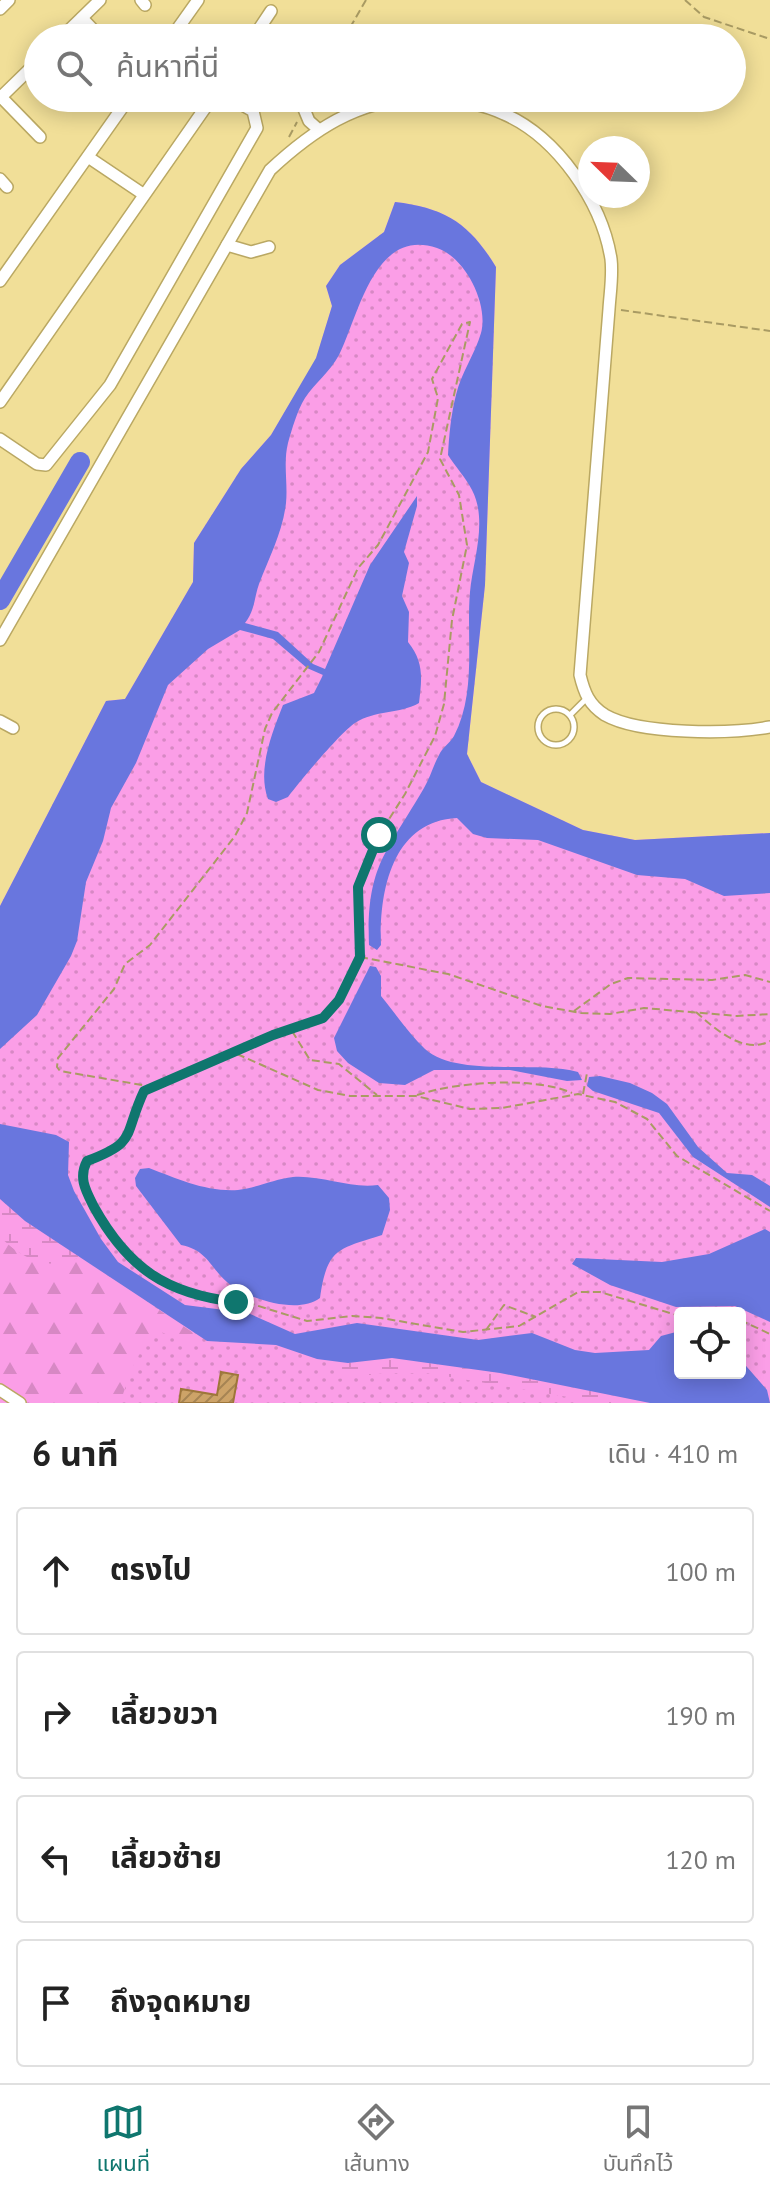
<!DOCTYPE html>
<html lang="th">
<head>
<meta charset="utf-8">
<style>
	body { margin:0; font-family:"PT Sans","Noto Sans Thai",sans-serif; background:#f6f6f6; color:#222 }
	.controls { position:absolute; right:24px; bottom:24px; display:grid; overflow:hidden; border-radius:8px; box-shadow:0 4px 20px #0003 }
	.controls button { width:72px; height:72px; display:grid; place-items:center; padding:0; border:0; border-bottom:2px solid #e0e0e0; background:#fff; color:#222; font:40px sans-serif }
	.compass { position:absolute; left:578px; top:136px; width:72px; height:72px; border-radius:50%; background:#fff; box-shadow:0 4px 20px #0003; rotate:293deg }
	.stop { position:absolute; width:24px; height:24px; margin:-18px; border:6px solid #0f766e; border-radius:50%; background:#fff }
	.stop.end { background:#0f766e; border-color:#fff; box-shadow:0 2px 8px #0008 }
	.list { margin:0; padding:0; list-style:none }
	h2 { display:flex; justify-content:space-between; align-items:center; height:104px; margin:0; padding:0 32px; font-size:34px }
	h2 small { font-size:26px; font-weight:400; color:#767676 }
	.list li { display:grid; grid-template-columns:52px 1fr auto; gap:24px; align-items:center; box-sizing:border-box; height:128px; margin:0 16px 16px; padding:0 16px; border:2px solid #e0e0e0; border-radius:8px }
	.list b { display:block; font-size:30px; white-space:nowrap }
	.list em { font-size:26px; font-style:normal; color:#767676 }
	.icon { flex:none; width:44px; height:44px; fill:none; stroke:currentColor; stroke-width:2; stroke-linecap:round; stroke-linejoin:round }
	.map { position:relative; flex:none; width:770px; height:1403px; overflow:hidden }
	.search { position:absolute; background:#fff; box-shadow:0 4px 20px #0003; left:24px; right:24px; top:24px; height:88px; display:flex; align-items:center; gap:20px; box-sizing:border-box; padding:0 28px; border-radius:44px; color:#767676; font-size:30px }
	.sheet { height:680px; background:#fff }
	nav { display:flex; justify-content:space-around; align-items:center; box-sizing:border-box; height:112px; border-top:2px solid #e0e0e0; background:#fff; font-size:22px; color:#767676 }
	nav a { display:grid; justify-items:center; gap:4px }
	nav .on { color:#0f766e }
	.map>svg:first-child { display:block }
	.grass { fill:url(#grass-dots); fill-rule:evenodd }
	.forest { fill:url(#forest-firs) }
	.wetland { fill:url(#wetland-marsh) }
	.water { fill:#6976de }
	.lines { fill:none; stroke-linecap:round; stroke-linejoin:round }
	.river { stroke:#6976de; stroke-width:20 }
	.building { fill:url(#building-hatch); stroke:#9e763a; stroke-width:2 }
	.service-casing { stroke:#baa863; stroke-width:8 }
	.minor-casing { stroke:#baa863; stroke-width:14 }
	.path { stroke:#a99b63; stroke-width:2; stroke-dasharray:8 4; stroke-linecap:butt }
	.service { stroke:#fff; stroke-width:5 }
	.minor { stroke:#fff; stroke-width:11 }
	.route { stroke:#0f766e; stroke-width:10 }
</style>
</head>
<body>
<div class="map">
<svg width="770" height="1403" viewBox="0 0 770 1403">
	<defs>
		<pattern id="grass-dots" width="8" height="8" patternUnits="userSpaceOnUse" patternTransform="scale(2)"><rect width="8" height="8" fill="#fb9ee7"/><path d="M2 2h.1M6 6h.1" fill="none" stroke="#d788c4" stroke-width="1.8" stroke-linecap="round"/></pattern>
		<pattern id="forest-firs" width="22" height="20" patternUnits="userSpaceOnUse" patternTransform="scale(2)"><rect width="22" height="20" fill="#fb9ee7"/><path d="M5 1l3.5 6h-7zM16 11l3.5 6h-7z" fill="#d788c4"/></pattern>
		<pattern id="wetland-marsh" width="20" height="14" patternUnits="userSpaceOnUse" patternTransform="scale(2)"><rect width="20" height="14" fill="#fb9ee7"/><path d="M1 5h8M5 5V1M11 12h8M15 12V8" fill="none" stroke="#d788c4"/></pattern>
		<pattern id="building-hatch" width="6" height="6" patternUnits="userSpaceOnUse" patternTransform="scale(2)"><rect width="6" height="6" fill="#cda368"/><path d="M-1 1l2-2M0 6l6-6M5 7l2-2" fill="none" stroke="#a68453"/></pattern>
	</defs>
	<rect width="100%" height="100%" fill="#f1df98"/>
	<path class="grass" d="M 395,202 C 446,208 470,224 496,267 L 485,585 L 467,754 L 481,782 L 583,830 L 635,840 L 770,833 L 770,1403 L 0,1403 L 0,906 L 106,701 L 125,699 L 193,582 L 194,543 L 241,469 L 271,435 L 316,359 L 332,306 L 326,286 L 340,265 L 384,232 ZM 680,1313 L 740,1313 L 740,1373 L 680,1373 Z"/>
	<path class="forest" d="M 0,1237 C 25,1260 47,1272 80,1257 L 201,1338 L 196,1346 L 161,1332 C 135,1348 130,1376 120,1403 L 31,1403 L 0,1383 Z"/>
	<g class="wetland">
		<path d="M 0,1199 L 25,1221 L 80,1257 C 47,1272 25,1260 0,1237 Z"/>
		<path d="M 392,1358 L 500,1373 L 650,1403 L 585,1403 L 568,1397 L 427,1373 L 385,1373 L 336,1379 L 332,1361 L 348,1363 Z"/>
	</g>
	<g class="water">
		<path d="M 395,202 C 446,208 470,224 496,267 L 485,585 L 467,754 L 481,782 L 583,830 L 635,840 L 770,833 L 770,893 L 724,896 L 685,879 L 637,875 L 538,840 L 487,838 L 473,834 L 457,818 C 392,821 379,892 381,945 L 377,950 L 369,945 C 366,866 387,852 424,788 C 430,778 433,766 439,755 C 442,748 450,743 454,736 C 477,691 466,639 470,592 C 473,560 488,521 472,490 C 466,478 455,466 448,455 C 449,436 451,414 456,395 C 461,373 475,354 481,333 C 489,304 465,257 437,248 C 374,227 359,315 339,355 C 330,372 315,383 305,398 C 297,411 292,429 288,443 C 283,463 288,483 286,503 C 283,531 269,558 259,584 C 254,598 255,610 245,623 L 278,632 L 313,664 L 325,669 L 370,565 L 417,496 L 417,506 L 404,552 L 409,563 L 402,596 L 409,612 L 408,642 C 424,662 422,678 419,703 C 400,714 375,710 355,723 C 341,732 299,782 288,797 L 276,802 L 268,799 C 257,770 272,733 283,705 L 314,693 L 323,675 L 307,668 L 273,639 L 240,630 L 208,649 L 168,685 L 136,763 L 111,808 L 103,841 L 86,882 L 77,941 L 71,956 L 37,1015 L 0,1049 L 0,906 L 106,701 L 125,699 L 193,582 L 194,543 L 241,469 L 271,435 L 316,358 L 332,306 L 326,286 L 340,265 L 384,232 Z"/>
		<path d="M 370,966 L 376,967 L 381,976 L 381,996 C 395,1013 409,1034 425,1049 C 457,1078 536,1060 578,1072 L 582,1080 L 567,1081 L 510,1070 L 434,1070 L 405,1085 L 379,1083 L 348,1063 L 337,1051 L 334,1038 Z"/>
		<path d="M 600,1076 L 630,1083 L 652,1093 L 667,1104 L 698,1147 L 727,1173 L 752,1175 L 770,1186 L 770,1207 L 693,1157 L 659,1113 L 593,1091 L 587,1086 L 589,1077 Z"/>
		<path d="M 0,1124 L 56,1135 L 69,1142 L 68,1175 L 74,1191 L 101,1239 L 118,1262 L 185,1305 L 248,1313 L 295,1334 L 357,1323 L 478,1340 L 532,1333 L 575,1350 L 595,1353 L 649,1350 L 661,1336 L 676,1332 L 680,1334 L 680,1373 L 740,1373 L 740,1359 L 767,1390 L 770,1403 L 650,1403 L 500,1373 L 392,1358 L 348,1363 L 317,1359 L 276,1345 L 207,1341 L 25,1221 L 0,1199 Z"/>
		<path d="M 149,1168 C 178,1179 206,1192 238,1190 C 257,1188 274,1179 293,1177 C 322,1175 350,1189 378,1185 L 389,1198 L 390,1210 L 382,1235 C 338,1249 327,1248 320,1298 C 298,1315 247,1299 227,1282 C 209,1266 207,1250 181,1245 L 136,1186 L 135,1178 L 140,1169 Z"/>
		<path d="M 765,1229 L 770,1232 L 770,1322 L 735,1306 L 676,1307 L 610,1285 L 572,1264 L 576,1258 L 662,1262 L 709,1254 Z"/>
	</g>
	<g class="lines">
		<path class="river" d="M 0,600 L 80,462"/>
	</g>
	<path class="building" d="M 221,1372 L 238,1375 L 233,1403 L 179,1403 L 181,1389 L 217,1395 Z"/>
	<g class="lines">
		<g class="service-casing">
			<g id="service">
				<circle cx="556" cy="727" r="18"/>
				<path d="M 570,715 L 587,698"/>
			</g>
		</g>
		<g class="minor-casing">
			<g id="minor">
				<path d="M 141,0 L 145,5"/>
				<path d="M 0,9 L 9,0"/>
				<path d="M 82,18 L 101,38"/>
				<path d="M 61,38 L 100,0"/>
				<path d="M 171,38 L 198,0"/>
				<path d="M 253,38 L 271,11"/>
				<path d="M 1,97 L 40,137"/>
				<path d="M 0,98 L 38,61"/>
				<path d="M 438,98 C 461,101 483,104 504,114 C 557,137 602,202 611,259 C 613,275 610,293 609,309 L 580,675 C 584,692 589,705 605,715 C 640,735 731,734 770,727"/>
				<path d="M 304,109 L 309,121 L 318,129"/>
				<path d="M 88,157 L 143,194"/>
				<path d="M 0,179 L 7,187"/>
				<path d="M 227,245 L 251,252 L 269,247"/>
				<path d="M 0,281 L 129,98"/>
				<path d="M 0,402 L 212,98"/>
				<path d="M 0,439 L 37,464 L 46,465 L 110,385 L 257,128 L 253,111 L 230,98"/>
				<path d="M 0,640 L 270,170 C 313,130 356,101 416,98"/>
				<path d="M 0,721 L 13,728"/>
				<path d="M 0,1390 L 20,1403"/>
			</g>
		</g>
		<g class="path">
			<path d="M 685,0 L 704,17 L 770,39"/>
			<path d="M 344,38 L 366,0"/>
			<path d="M 289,137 L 297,122"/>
			<path d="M 621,310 L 770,331"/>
			<path d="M 360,957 L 448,974 L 542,1006 L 581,1013 L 610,1014 L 644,1008 L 737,1016 L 770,1014"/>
			<path d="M 574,1011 L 611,984 L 628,978 L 712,980 L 745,975 L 770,982"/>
			<path d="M 696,1012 C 715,1029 744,1055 770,1041"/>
			<path d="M 292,1031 L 310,1060 L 339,1064 L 377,1095"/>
			<path d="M 237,1054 L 318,1090 L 350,1096 L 416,1096 L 470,1109 L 502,1108 L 578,1094 L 615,1102 L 647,1119 L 677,1156 L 770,1211"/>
			<path d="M 154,1087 L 60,1071 L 57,1067 L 58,1058 L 114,989 L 125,964 L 150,945 L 235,836 L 247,813 L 265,729 L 272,713 L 319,652 L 358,568 L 378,545 L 428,452 L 438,398 L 432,379 L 462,324 L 470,322 L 440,459 L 459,495 L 467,545 L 452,620 L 444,704 L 435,736 L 405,794 L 379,835 L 358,887 L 360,957 L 352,978 L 323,1018 L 273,1035 L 144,1091 C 123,1136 138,1142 87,1161 L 81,1172 L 85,1188 L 117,1246 L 144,1272 L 189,1294 L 252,1304 L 307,1321 L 352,1316 L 381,1318 L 463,1332 L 519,1326 L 578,1292 L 600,1292 L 680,1316"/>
			<path d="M 583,1094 L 587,1073"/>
			<path d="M 417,1095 C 456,1082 534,1076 572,1093"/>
			<path d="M 740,1320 L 770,1334"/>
			<path d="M 486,1330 L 504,1305 L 536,1317"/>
		</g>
		<use href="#service" class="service"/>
		<use href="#minor" class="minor"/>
	</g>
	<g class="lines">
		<path class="route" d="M 236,1302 C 166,1294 128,1268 94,1207 C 86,1191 78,1178 87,1161 C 138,1142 123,1136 144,1091 L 273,1035 L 323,1018 L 339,1000 L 360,957 L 358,887 L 379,835"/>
	</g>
</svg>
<div class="controls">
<button><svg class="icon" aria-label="locate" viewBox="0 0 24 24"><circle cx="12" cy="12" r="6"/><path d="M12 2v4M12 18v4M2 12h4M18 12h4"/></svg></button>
</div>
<svg class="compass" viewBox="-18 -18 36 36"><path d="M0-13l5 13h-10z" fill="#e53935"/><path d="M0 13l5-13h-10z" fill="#767676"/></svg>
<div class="stop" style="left:379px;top:835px"></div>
<div class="stop end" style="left:236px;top:1302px"></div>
<div class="search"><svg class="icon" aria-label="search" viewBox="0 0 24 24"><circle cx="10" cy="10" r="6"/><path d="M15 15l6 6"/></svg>ค้นหาที่นี่</div>
</div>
<section class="sheet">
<h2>6 นาที<small>เดิน · 410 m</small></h2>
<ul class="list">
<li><svg class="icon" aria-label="ahead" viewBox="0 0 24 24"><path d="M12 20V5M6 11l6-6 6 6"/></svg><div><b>ตรงไป</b></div><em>100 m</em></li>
<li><svg class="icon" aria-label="right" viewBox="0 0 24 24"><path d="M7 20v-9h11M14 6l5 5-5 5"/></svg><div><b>เลี้ยวขวา</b></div><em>190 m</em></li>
<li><svg class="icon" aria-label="left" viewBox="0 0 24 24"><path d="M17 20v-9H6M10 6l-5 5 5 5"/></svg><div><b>เลี้ยวซ้าย</b></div><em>120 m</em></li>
<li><svg class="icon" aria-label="arrive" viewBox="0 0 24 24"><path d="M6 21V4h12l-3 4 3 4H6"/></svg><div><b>ถึงจุดหมาย</b></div></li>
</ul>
</section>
<nav>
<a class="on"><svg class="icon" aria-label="map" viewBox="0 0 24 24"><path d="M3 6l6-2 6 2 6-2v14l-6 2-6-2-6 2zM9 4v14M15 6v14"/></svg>แผนที่</a>
<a><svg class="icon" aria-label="directions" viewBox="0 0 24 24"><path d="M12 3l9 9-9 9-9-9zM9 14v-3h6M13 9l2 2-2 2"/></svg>เส้นทาง</a>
<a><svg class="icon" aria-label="saved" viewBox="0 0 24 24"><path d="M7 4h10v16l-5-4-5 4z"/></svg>บันทึกไว้</a>
</nav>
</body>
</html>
